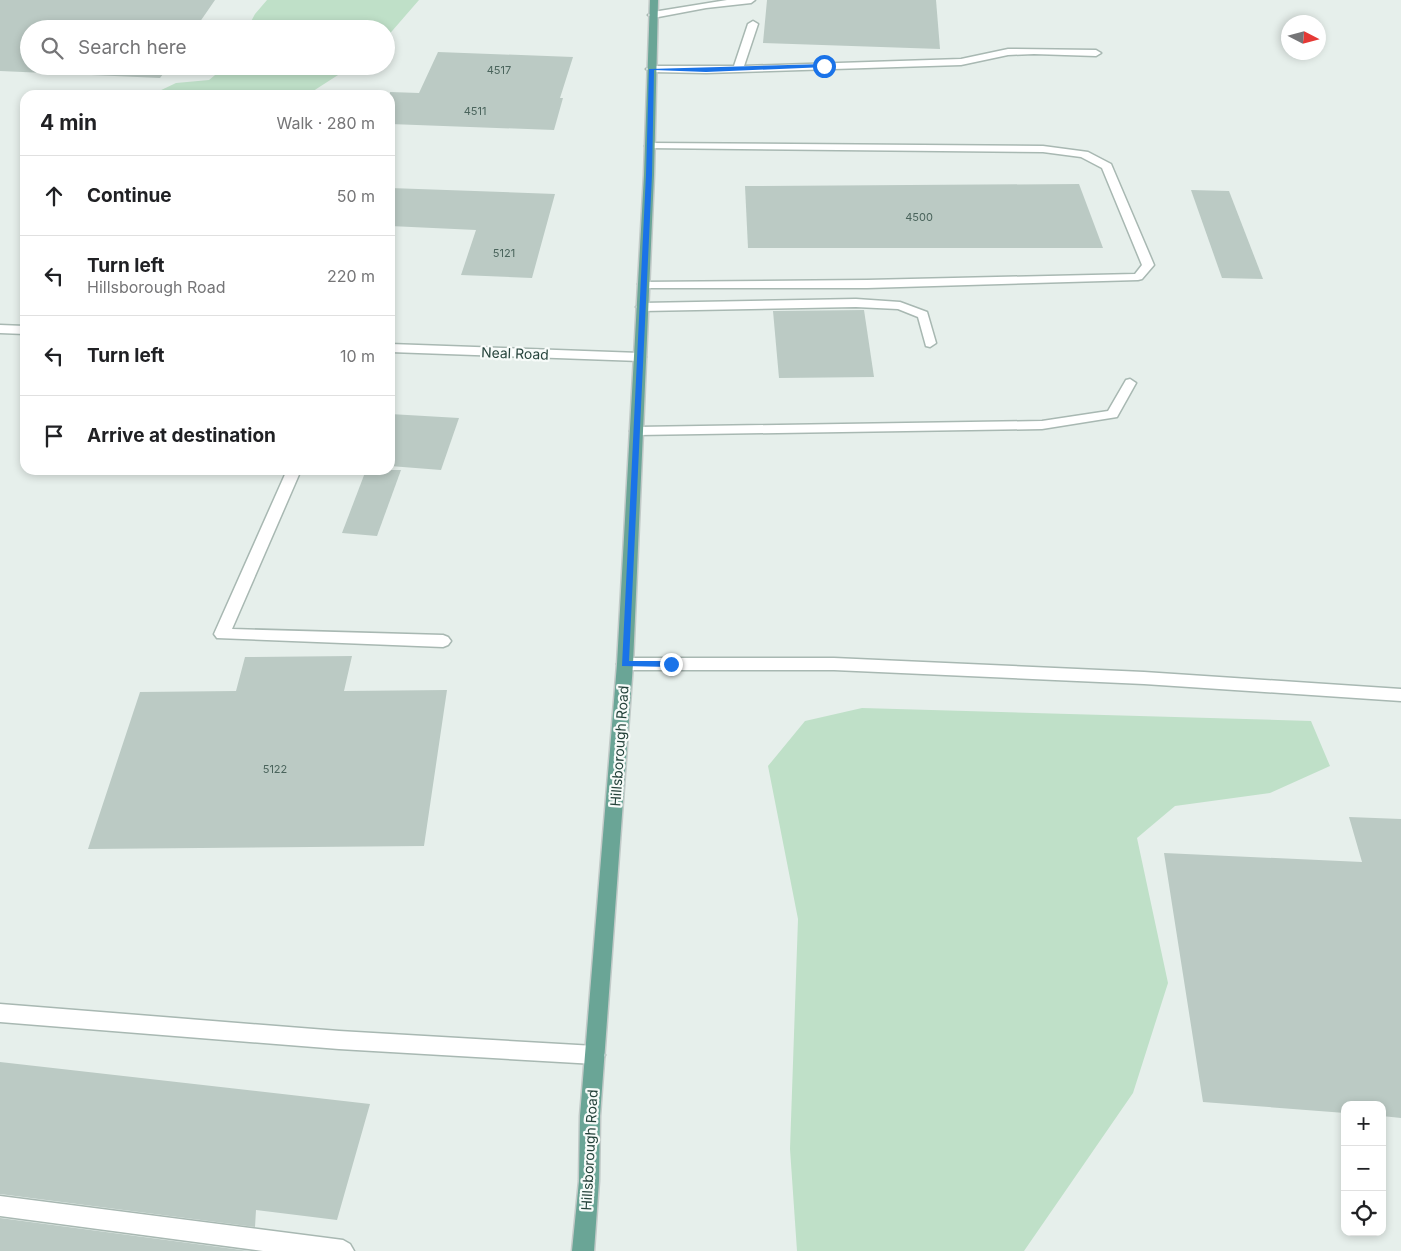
<!DOCTYPE html>
<html lang="en">
<head>
<meta charset="utf-8">
<style>
	body { margin:0; font-family:Inter,sans-serif; background:#f2f2f2; color:#202124 }
	.controls { position:absolute; right:15px; bottom:15px; display:grid; overflow:hidden; border-radius:10px; box-shadow:0 2px 8px #0003 }
	.controls button { width:45px; height:45px; display:grid; place-items:center; padding:0; border:0; border-bottom:1px solid #e0e0e0; background:#fff; color:#202124; font:25px sans-serif }
	.compass { position:absolute; left:1281px; top:15px; width:45px; height:45px; border-radius:50%; background:#fff; box-shadow:0 2px 8px #0003; rotate:96deg }
	.stop { position:absolute; width:15px; height:15px; margin:-11px; border:4px solid #1a73e8; border-radius:50%; background:#fff }
	.stop.end { background:#1a73e8; border-color:#fff; box-shadow:0 1px 5px #0008 }
	.list { margin:0; padding:0; list-style:none }
	h2 { display:flex; justify-content:space-between; align-items:center; height:65px; margin:0; padding:0 20px; font-size:21px }
	h2 small { font-size:16px; font-weight:400; color:#757577 }
	.list li { display:grid; grid-template-columns:32px 1fr auto; gap:15px; align-items:center; box-sizing:border-box; height:80px; padding:0 20px; border-top:1px solid #e0e0e0 }
	.list b { display:block; font-size:19px; white-space:nowrap }
	.list p { margin:0; font-size:16px; white-space:nowrap; color:#757577 }
	.list em { font-size:16px; font-style:normal; color:#757577 }
	.icon { flex:none; width:28px; height:28px; fill:none; stroke:currentColor; stroke-width:2; stroke-linecap:round; stroke-linejoin:round }
	.map { position:relative; flex:none; width:1401px; height:1251px; overflow:hidden }
	.search { position:absolute; background:#fff; box-shadow:0 2px 8px #0003; left:20px; top:20px; width:375px; height:55px; display:flex; align-items:center; gap:12px; box-sizing:border-box; padding:0 18px; border-radius:28px; color:#757577; font-size:19px }
	.panel { position:absolute; background:#fff; box-shadow:0 2px 8px #0003; left:20px; top:90px; width:375px; height:385px; border-radius:15px }
	.map>svg:first-child { display:block }
	.green { fill:#bfe0c8 }
	.building { fill:#bbcac4 }
	.lines { fill:none; stroke-linecap:round; stroke-linejoin:round }
	.minor-casing { stroke:#a8b8b2; stroke-width:3 }
	.major-casing { stroke:#c2cac8; stroke-width:3 }
	.minor { fill:#fff; fill-rule:evenodd }
	.major { fill:#6aa596; fill-rule:evenodd }
	.route { fill:#1a73e8 }
	.labels { text-anchor:middle; dominant-baseline:central; stroke-width:4.5; stroke-linejoin:round; paint-order:stroke }
	.number-label { font-size:11px; fill:#4a645c }
	.street-label { font-size:14px; fill:#24423a; stroke:#f7fbf9 }
</style>
</head>
<body>
<div class="map">
<svg width="1401" height="1251" viewBox="0 0 1401 1251">
	<rect width="100%" height="100%" fill="#e6efeb"/>
	<g class="green">
		<path d="M 267,0 L 419,0 L 386,38 L 386,29 L 247,29 L 255,14 Z"/>
		<path d="M 226,66 L 352,66 L 307,95 L 181,95 L 155,93 L 176,83 L 209,80 Z"/>
		<path d="M 862,708 L 1311,721 L 1330,766 L 1270,793 L 1175,806 L 1137,838 L 1168,983 L 1133,1093 L 1024,1251 L 797,1251 L 790,1149 L 798,919 L 768,766 L 805,721 Z"/>
	</g>
	<g class="building">
		<path d="M 0,0 L 215,0 L 195,29 L 29,29 L 29,66 L 169,66 L 160,78 L 0,71 Z"/>
		<path d="M 767,0 L 936,0 L 940,49 L 763,43 Z"/>
		<path d="M 438,52 L 573,57 L 560,98 L 563,98 L 554,130 L 390,124 L 390,92 L 419,93 Z"/>
		<path d="M 1079,184 L 1103,248 L 748,248 L 745,186 Z"/>
		<path d="M 390,188 L 555,194 L 532,278 L 461,275 L 476,230 L 390,226 Z"/>
		<path d="M 1191,190 L 1229,191 L 1263,279 L 1222,278 Z"/>
		<path d="M 864,310 L 874,377 L 779,378 L 773,311 Z"/>
		<path d="M 390,414 L 459,418 L 441,470 L 390,466 Z"/>
		<path d="M 366,470 L 401,470 L 377,536 L 342,533 Z"/>
		<path d="M 352,656 L 344,691 L 447,690 L 424,846 L 88,849 L 140,692 L 236,691 L 245,657 Z"/>
		<path d="M 1349,817 L 1401,819 L 1401,1118 L 1382,1116 L 1382,1105 L 1345,1105 L 1345,1113 L 1203,1102 L 1164,853 L 1362,862 Z"/>
		<path d="M 0,1062 L 370,1104 L 337,1220 L 256,1210 L 255,1227 L 0,1194 Z"/>
		<path d="M 0,1218 L 249,1251 L 0,1251 Z"/>
	</g>
	<g class="lines">
		<g class="minor-casing">
			<g id="minor">
				<path d="M 727,0 L 755,0 L 751,3 L 706,8 L 653,18 L 648,15 L 653,12 Z"/>
				<path d="M 753,21 L 758,24 L 744,66 L 961,59 L 1008,49 L 1096,50 L 1101,53 L 1096,56 L 1034,54 L 1008,55 L 961,65 L 706,73 L 651,72 L 646,69 L 651,66 L 734,66 L 748,24 Z"/>
				<path d="M 650,143 L 1043,146 L 1088,152 L 1111,164 L 1154,265 L 1142,279 L 1138,280 L 867,288 L 644,288 L 638,284 L 640,282 L 867,280 L 1135,274 L 1142,265 L 1102,168 L 1081,157 L 1043,152 L 646,148 L 645,146 L 646,144 Z"/>
				<path d="M 856,299 L 900,302 L 927,312 L 936,343 L 930,347 L 926,346 L 918,317 L 898,309 L 856,307 L 642,311 L 636,307 L 642,303 Z"/>
				<path d="M 0,325 L 25,326 L 25,334 L 0,333 Z"/>
				<path d="M 390,344 L 640,353 L 646,357 L 640,361 L 390,352 Z"/>
				<path d="M 1130,379 L 1136,383 L 1117,417 L 1042,429 L 637,435 L 630,431 L 637,427 L 1042,421 L 1108,411 L 1126,380 Z"/>
				<path d="M 287,470 L 301,470 L 232,629 L 443,635 L 448,637 L 451,641 L 448,645 L 443,647 L 217,638 L 214,634 Z"/>
				<path d="M 625,658 L 834,658 L 1144,672 L 1401,689 L 1401,701 L 1144,684 L 834,670 L 625,670 L 620,668 L 617,664 L 620,660 Z"/>
				<path d="M 0,1004 L 339,1031 L 595,1046 L 602,1049 L 605,1055 L 602,1061 L 595,1064 L 339,1049 L 0,1022 Z"/>
				<path d="M 0,1196 L 343,1240 L 350,1244 L 354,1251 L 263,1251 L 0,1216 Z"/>
			</g>
		</g>
		<g class="major-casing">
			<path id="major" d="M 650,0 L 658,0 L 654,175 L 633,664 L 600,1116 L 599,1181 L 594,1251 L 572,1251 L 579,1181 L 580,1116 L 617,664 L 644,175 Z"/>
		</g>
		<use href="#minor" class="minor"/>
		<use href="#major" class="major"/>
	</g>
	<path class="route" d="M 824,64 L 826,67 L 706,72 L 654,70 L 652,175 L 629,661 L 671,661 L 675,664 L 671,667 L 622,666 L 646,175 L 649,69 Z"/>
	<g class="labels">
		<g class="number-label">
			<text x="499" y="70">4517</text>
			<text x="475" y="111">4511</text>
			<text x="919" y="217">4500</text>
			<text x="504" y="253">5121</text>
			<text x="275" y="769">5122</text>
		</g>
		<g class="street-label">
			<text transform="translate(515 353) rotate(2)">Neal Road</text>
			<text transform="translate(619 746) rotate(-86)">Hillsborough Road</text>
			<text transform="translate(589 1150) rotate(-87)">Hillsborough Road</text>
		</g>
	</g>
</svg>
<div class="controls">
<button>+</button>
<button>−</button>
<button><svg class="icon" aria-label="locate" viewBox="0 0 24 24"><circle cx="12" cy="12" r="6"/><path d="M12 2v4M12 18v4M2 12h4M18 12h4"/></svg></button>
</div>
<svg class="compass" viewBox="-18 -18 36 36"><path d="M0-13l5 13h-10z" fill="#e53935"/><path d="M0 13l5-13h-10z" fill="#757577"/></svg>
<div class="stop" style="left:824px;top:66px"></div>
<div class="stop end" style="left:671px;top:664px"></div>
<div class="search"><svg class="icon" aria-label="search" viewBox="0 0 24 24"><circle cx="10" cy="10" r="6"/><path d="M15 15l6 6"/></svg>Search here</div>
<section class="panel">
<h2>4 min<small>Walk · 280 m</small></h2>
<ul class="list">
<li><svg class="icon" aria-label="ahead" viewBox="0 0 24 24"><path d="M12 20V5M6 11l6-6 6 6"/></svg><div><b>Continue</b></div><em>50 m</em></li>
<li><svg class="icon" aria-label="left" viewBox="0 0 24 24"><path d="M17 20v-9H6M10 6l-5 5 5 5"/></svg><div><b>Turn left</b><p>Hillsborough Road</p></div><em>220 m</em></li>
<li><svg class="icon" aria-label="left" viewBox="0 0 24 24"><path d="M17 20v-9H6M10 6l-5 5 5 5"/></svg><div><b>Turn left</b></div><em>10 m</em></li>
<li><svg class="icon" aria-label="arrive" viewBox="0 0 24 24"><path d="M6 21V4h12l-3 4 3 4H6"/></svg><div><b>Arrive at destination</b></div></li>
</ul>
</section>
</div>
</body>
</html>
